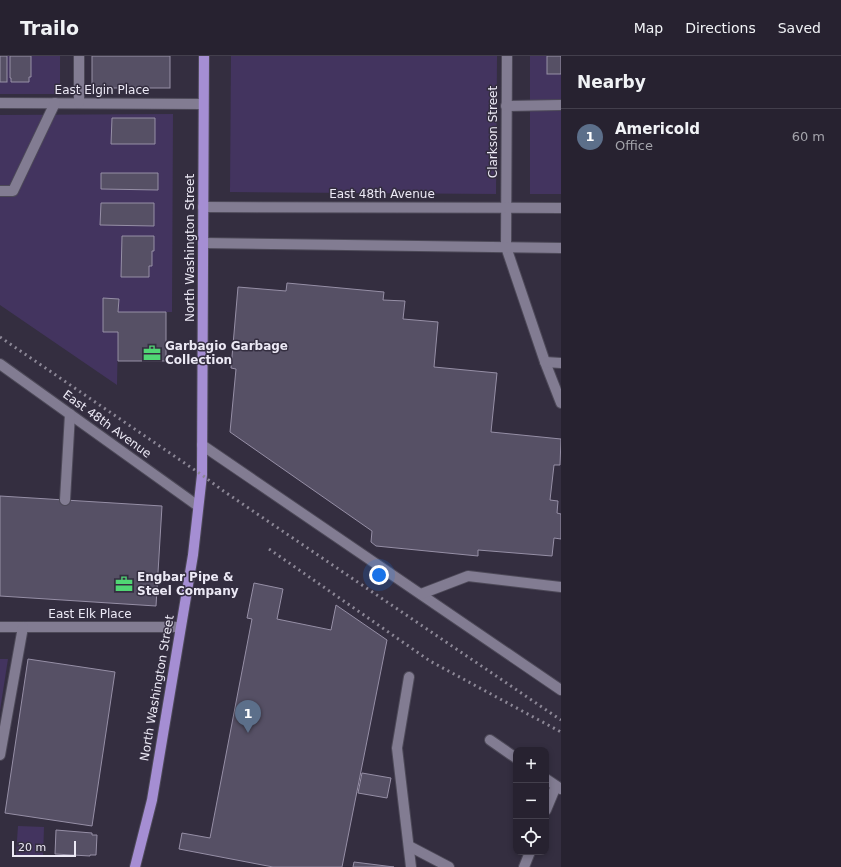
<!DOCTYPE html>
<html lang="en">
<head>
<meta charset="utf-8">
<style>
	body { margin:0; font-family:"DejaVu Sans",sans-serif; background:#2f2a38; color:#f1f3f6 }
	.controls { position:absolute; right:12px; bottom:12px; display:grid; overflow:hidden; border-radius:8px; box-shadow:0 2px 6px #0003 }
	.controls button { width:36px; height:36px; display:grid; place-items:center; padding:0; border:0; border-bottom:1px solid #433f4c; background:#272230; color:#f1f3f6; font:20px sans-serif }
	.scale { position:absolute; left:12px; bottom:10px; width:64px; box-sizing:border-box; padding-left:4px; border:2px solid #ece9f5; border-top:0; font-size:11px; line-height:14px; white-space:nowrap; color:#ece9f5; -webkit-text-stroke:3px #342e40; paint-order:stroke }
	.you { position:absolute; left:379px; top:519px; width:14px; height:14px; margin:-10px; border:3px solid #fff; border-radius:50%; background:#1a73e8; box-shadow:0 0 0 6px #1a73e833 }
	.badge { display:grid; place-items:center; width:26px; height:26px; border-radius:50%; background:#8bbbb9; color:#fff; font-size:13px; font-weight:700 }
	.pin { position:absolute; translate:-50% -33px; filter:drop-shadow(0 1px 2px #0008) }
	.pin::after { content:''; position:absolute; top:21px; width:14px; height:12px; background:inherit; clip-path:polygon(0 0,100% 0,50% 100%) }
	.list { margin:0; padding:0; list-style:none }
	h2 { display:flex; justify-content:space-between; align-items:center; height:52px; margin:0; padding:0 16px; font-size:17px }
	h2 small { font-size:13px; font-weight:400; color:#a4a4ab }
	.list li { display:grid; grid-template-columns:26px 1fr auto; gap:12px; align-items:center; box-sizing:border-box; height:56px; padding:0 16px; border-top:1px solid #433f4c }
	.list b { display:block; font-size:15px; white-space:nowrap }
	.list p { margin:0; font-size:13px; white-space:nowrap; color:#a4a4ab }
	.list em { font-size:13px; font-style:normal; color:#a4a4ab }
	.icon { flex:none; width:22px; height:22px; fill:none; stroke:currentColor; stroke-width:2; stroke-linecap:round; stroke-linejoin:round }
	.map { position:relative; flex:none; width:561px; height:811px; overflow:hidden }
	header { display:flex; align-items:center; gap:24px; box-sizing:border-box; height:56px; padding:0 20px; background:#272230; border-bottom:1px solid #433f4c }
	header strong { font-size:19px }
	nav { display:flex; gap:22px; margin-inline-start:auto; font-size:14px }
	main { display:flex }
	aside { flex:1; background:#272230 }
	.map>svg:first-child { display:block }
	.green { fill:#43345f }
	.building { fill:#565065; stroke:#968fa6 }
	.lines { fill:none; stroke-linecap:round; stroke-linejoin:round }
	.minor-casing { stroke:#4d4958; stroke-width:12 }
	.major-casing { stroke:#4d4958; stroke-width:12 }
	.minor { stroke:#827c92; stroke-width:10 }
	.major { stroke:#a58ed3; stroke-width:10 }
	.rail { stroke:#8c8796; stroke-width:3; stroke-dasharray:2 4; stroke-linecap:butt }
	.labels { text-anchor:middle; dominant-baseline:central; stroke-width:3; stroke-linejoin:round; paint-order:stroke }
	.street-label { font-size:12px; fill:#ece9f5; stroke:#342e40 }
	.poi-label { font-size:12px; font-weight:bold; fill:#ece9f5; stroke:#342e40; text-anchor:start }
</style>
</head>
<body>
<header>
<strong>Trailo</strong>
<nav><a>Map</a><a>Directions</a><a>Saved</a></nav>
</header>
<main>
<div class="map">
<svg width="561" height="811" viewBox="0 0 561 811">
	<rect width="100%" height="100%" fill="#342e40"/>
	<g class="green">
		<rect x="0" y="0" width="60" height="38"/>
		<path d="M 231,0 L 497,0 L 496,138 L 230,136 Z"/>
		<rect x="530" y="0" width="31" height="138"/>
		<path d="M 173,58 L 172,256 L 118,256 L 119,243 L 103,243 L 103,276 L 118,276 L 117,329 L 0,249 L 0,59 Z"/>
		<path d="M 0,603 L 8,603 L 0,654 Z"/>
		<path d="M 18,770 L 44,771 L 43,801 L 16,799 Z"/>
	</g>
	<g class="building">
		<rect x="0" y="0" width="7" height="26"/>
		<path d="M 10,0 L 31,0 L 31,21 L 29,21 L 29,26 L 11,26 L 11,22 L 10,22 Z"/>
		<rect x="92" y="0" width="78" height="32"/>
		<rect x="547" y="0" width="14" height="18"/>
		<path d="M 112,62 L 155,62 L 155,88 L 111,88 Z"/>
		<path d="M 101,117 L 158,117 L 158,134 L 101,133 Z"/>
		<path d="M 101,147 L 154,147 L 154,170 L 100,169 Z"/>
		<path d="M 122,180 L 154,180 L 154,195 L 152,195 L 152,210 L 149,210 L 149,221 L 121,221 Z"/>
		<path d="M 287,227 L 384,236 L 383,244 L 405,245 L 403,263 L 438,266 L 434,311 L 497,317 L 491,376 L 561,383 L 560,409 L 554,409 L 550,444 L 558,445 L 557,457 L 561,458 L 561,483 L 554,482 L 552,500 L 478,494 L 478,500 L 376,490 L 371,486 L 372,475 L 230,376 L 236,313 L 231,312 L 238,231 L 286,235 Z"/>
		<path d="M 103,242 L 119,243 L 118,256 L 166,256 L 166,305 L 118,305 L 118,276 L 103,276 Z"/>
		<path d="M 0,440 L 162,450 L 156,550 L 0,540 Z"/>
		<path d="M 254,527 L 283,533 L 277,563 L 331,574 L 336,549 L 387,584 L 342,811 L 273,811 L 179,793 L 182,777 L 210,782 L 252,563 L 247,562 Z"/>
		<path d="M 28,603 L 115,616 L 92,770 L 5,757 Z"/>
		<path d="M 362,717 L 391,722 L 387,742 L 358,737 Z"/>
		<path d="M 56,774 L 92,777 L 92,779 L 97,779 L 96,799 L 90,799 L 90,800 L 55,798 Z"/>
		<path d="M 354,806 L 394,811 L 353,811 Z"/>
	</g>
	<g class="lines">
		<g class="minor-casing">
			<g id="minor">
				<path d="M 507,0 L 506,191 L 545,306 L 561,347"/>
				<path d="M 0,47 L 203,48"/>
				<path d="M 79,47 L 79,0"/>
				<path d="M 506,50 L 561,49"/>
				<path d="M 0,135 L 13,135 L 55,47"/>
				<path d="M 203,151 L 561,152"/>
				<path d="M 203,187 L 561,192"/>
				<path d="M 545,306 L 561,307"/>
				<path d="M 0,308 L 198,450"/>
				<path d="M 202,389 L 561,634"/>
				<path d="M 65,444 L 70,358"/>
				<path d="M 421,538 L 468,520 L 561,531"/>
				<path d="M 0,571 L 180,571"/>
				<path d="M 409,621 L 397,692 L 411,811"/>
				<path d="M 490,684 L 516,702"/>
				<path d="M 0,699 L 23,571"/>
				<path d="M 546,723 L 561,733"/>
				<path d="M 546,754 L 556,730"/>
				<path d="M 409,790 L 449,811"/>
				<path d="M 524,811 L 530,796"/>
			</g>
		</g>
		<g class="major-casing">
			<path id="major" d="M 135,811 L 152,744 L 193,499 L 202,419 L 204,0"/>
		</g>
		<use href="#minor" class="minor"/>
		<use href="#major" class="major"/>
		<g class="rail">
			<path d="M 0,281 L 202,419 L 222,434 L 561,664"/>
			<path d="M 269,493 L 430,605 L 561,676"/>
		</g>
	</g>
	<defs>
		<g id="office-bare" transform="scale(1.38)"><path d="M-6-3h4V-5.5h4V-3h4V5H-6ZM-1-4.5V-3h2v-1.5ZM-6 0V1H6V0Z" fill="#50d674" stroke="#342e40" stroke-width="2.5" paint-order="stroke"/></g>
	</defs>
	<g fill-rule="evenodd">
		<use href="#office-bare" x="152" y="297"/>
		<use href="#office-bare" x="124" y="528"/>
	</g>
	<g class="labels">
		<g class="street-label">
			<text x="102" y="34">East Elgin Place</text>
			<text transform="translate(493 76) rotate(-90)">Clarkson Street</text>
			<text x="382" y="138">East 48th Avenue</text>
			<text transform="translate(190 192) rotate(-90)">North Washington Street</text>
			<text transform="translate(107 368) rotate(36)">East 48th Avenue</text>
			<text x="90" y="558">East Elk Place</text>
			<text transform="translate(157 632) rotate(-80)">North Washington Street</text>
		</g>
		<g class="poi-label">
			<text x="165" y="290">Garbagio Garbage<tspan x="165" dy="14">Collection</tspan></text>
			<text x="137" y="521">Engbar Pipe &amp;<tspan x="137" dy="14">Steel Company</tspan></text>
		</g>
	</g>
</svg>
<div class="controls">
<button>+</button>
<button>−</button>
<button><svg class="icon" aria-label="locate" viewBox="0 0 24 24"><circle cx="12" cy="12" r="6"/><path d="M12 2v4M12 18v4M2 12h4M18 12h4"/></svg></button>
</div>
<div class="scale">20 m</div>
<div class="you"></div>
<div class="pin badge" style="left:248px;top:677px;background:#5c6f8a">1</div>
</div>
<aside>
<h2>Nearby<small></small></h2>
<ul class="list">
<li><span class="badge" style="background:#5c6f8a">1</span><div><b>Americold</b><p>Office</p></div><em>60 m</em></li>
</ul>
</aside>
</main>
</body>
</html>
